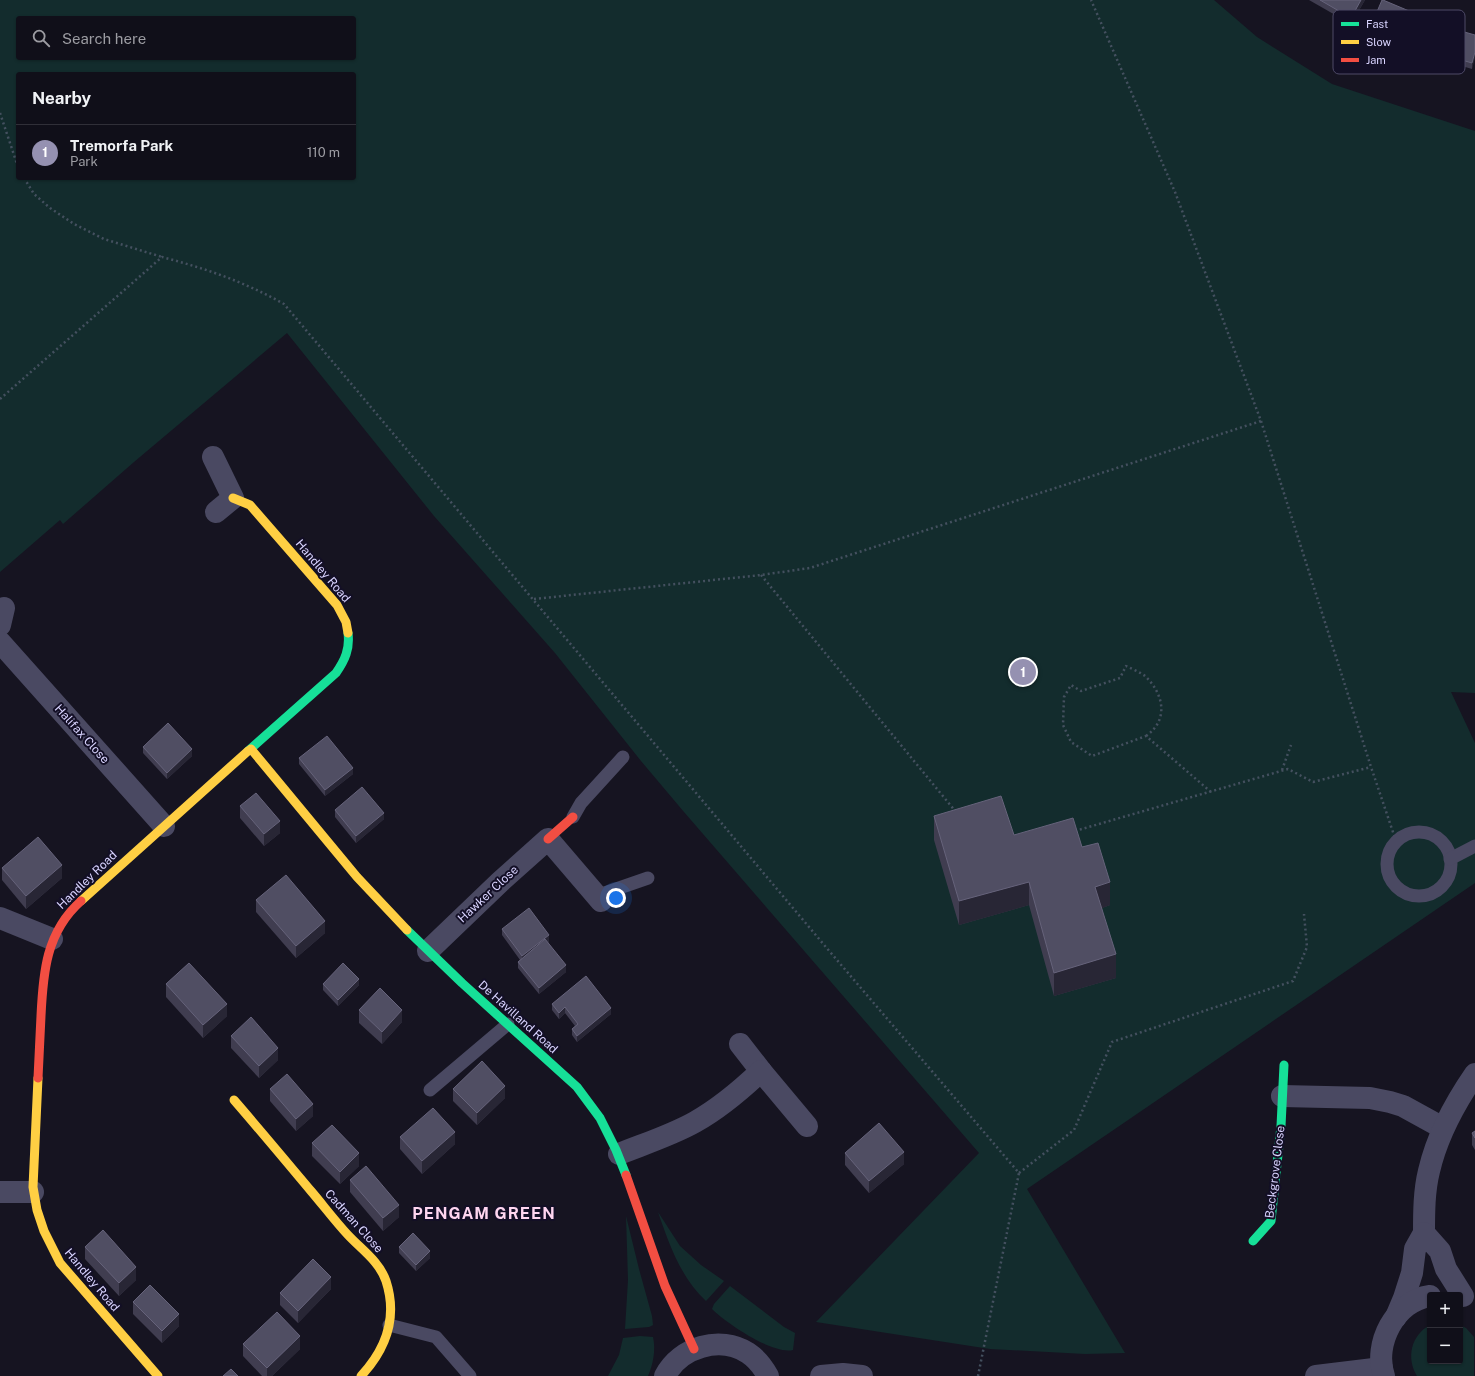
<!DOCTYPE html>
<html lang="en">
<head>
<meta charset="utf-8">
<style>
	body { margin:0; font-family:"Public Sans",sans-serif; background:#1e1d26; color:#f1f3f6 }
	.controls { position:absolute; right:12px; bottom:12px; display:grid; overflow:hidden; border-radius:4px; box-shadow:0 1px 3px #0004 }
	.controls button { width:36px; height:36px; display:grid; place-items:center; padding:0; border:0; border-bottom:1px solid #302f38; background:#100f19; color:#f1f3f6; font:20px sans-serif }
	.you { position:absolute; left:616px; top:898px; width:14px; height:14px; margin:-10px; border:3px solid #fff; border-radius:50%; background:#1a73e8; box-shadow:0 0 0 6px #1a73e833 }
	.badge { display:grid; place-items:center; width:26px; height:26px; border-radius:50%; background:#9591b1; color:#fff; font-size:13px; font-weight:700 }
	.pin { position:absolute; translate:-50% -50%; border:2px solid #fff; box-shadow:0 1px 4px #0006 }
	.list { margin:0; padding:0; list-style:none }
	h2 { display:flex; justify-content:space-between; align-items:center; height:52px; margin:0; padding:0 16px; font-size:17px }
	h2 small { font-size:13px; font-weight:400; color:#9c9ca2 }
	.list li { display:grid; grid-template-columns:26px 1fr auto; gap:12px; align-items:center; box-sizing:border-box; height:56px; padding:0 16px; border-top:1px solid #302f38 }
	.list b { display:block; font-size:15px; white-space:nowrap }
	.list p { margin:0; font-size:13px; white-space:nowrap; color:#9c9ca2 }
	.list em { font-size:13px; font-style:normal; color:#9c9ca2 }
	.icon { flex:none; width:22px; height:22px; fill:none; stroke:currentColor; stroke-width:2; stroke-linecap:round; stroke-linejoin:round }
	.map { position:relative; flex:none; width:1475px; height:1376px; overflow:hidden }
	.search { position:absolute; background:#100f19; box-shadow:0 1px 3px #0004; left:16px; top:16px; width:340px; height:44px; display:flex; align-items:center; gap:10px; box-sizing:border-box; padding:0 14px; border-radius:4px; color:#9c9ca2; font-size:15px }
	.panel { position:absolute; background:#100f19; box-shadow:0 1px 3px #0004; left:16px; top:72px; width:340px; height:108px; border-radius:4px }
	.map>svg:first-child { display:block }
	.green { fill:#132c2d; fill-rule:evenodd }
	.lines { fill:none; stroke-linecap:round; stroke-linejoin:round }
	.path { stroke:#44505f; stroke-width:2.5; stroke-dasharray:2 3; stroke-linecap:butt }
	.lane { stroke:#4a4962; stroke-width:13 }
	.street { stroke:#4a4962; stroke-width:22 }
	.fast { stroke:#16e098; stroke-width:9 }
	.slow { stroke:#ffcf43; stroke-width:9 }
	.jam { stroke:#f24e42; stroke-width:9 }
	.wall { fill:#403d50 }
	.shaded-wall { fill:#282635 }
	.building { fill:#504e63; stroke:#66637b }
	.labels { text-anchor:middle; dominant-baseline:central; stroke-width:4; stroke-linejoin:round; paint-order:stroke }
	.street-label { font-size:12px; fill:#d9d4ff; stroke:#130f26 }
	.district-label { font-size:16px; font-weight:bold; letter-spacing:1px; fill:#ffd6f0; stroke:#130f26 }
	.key { fill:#130f26; stroke:#4e4a67; stroke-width:1 }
	.key-label { font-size:11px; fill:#d9d4ff }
</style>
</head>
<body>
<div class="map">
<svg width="1475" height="1376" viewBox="0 0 1475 1376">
	<rect width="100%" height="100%" fill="#161421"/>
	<g class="green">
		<path d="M 0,0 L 1214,0 L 1257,37 L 1332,84 L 1475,131 L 1475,693 L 1451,692 L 1475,743 L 1475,883 L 1027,1189 L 1125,1353 L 1085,1354 L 990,1349 L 816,1322 L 979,1153 L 684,812 L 641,761 L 555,653 L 434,516 L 287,333 L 134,462 L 63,524 L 60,520 L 0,572 ZM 18,18 L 354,18 L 354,58 L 18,58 ZM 18,74 L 354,74 L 354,178 L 18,178 Z"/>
		<path d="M 658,1212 L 680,1246 L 701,1265 L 724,1281 L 706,1301 C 681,1278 669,1244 658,1212 Z"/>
		<path d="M 626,1216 L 639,1269 L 652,1316 L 653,1325 L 649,1327 L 625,1329 L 628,1280 Z"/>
		<path d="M 730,1286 L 784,1327 L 795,1333 L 793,1350 C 773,1355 726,1323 712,1309 L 714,1304 Z"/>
		<path d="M 1430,1325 L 1430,1361 L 1460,1361 L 1460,1325 L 1466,1328 L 1474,1337 L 1474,1376 L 1417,1376 C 1406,1358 1411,1335 1430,1325 Z"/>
		<path d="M 640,1336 L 653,1337 C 656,1350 653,1365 648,1376 L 608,1376 L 619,1355 L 623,1338 Z"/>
	</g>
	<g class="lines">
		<g class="path">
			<path d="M 0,113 L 18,167"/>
			<path d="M 24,178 L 34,194 L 50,208 L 74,224 L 104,239 L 162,257"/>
			<path d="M 0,399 L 162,257 C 204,268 245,282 284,304 L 825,946 L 1019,1173 L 978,1376"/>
			<path d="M 1261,421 L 1371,767 L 1396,841"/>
			<path d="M 761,575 L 956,812"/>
			<path d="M 534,599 L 761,575 L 810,568 L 1261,421 L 1175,192 L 1091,0"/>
			<path d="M 1146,736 C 1169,720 1164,694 1145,676 C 1140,672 1132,669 1126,666 L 1120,678 L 1081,691 L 1071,685 L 1064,697 L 1063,725 L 1071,742 L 1092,756 L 1146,736 L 1211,792"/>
			<path d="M 1282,770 L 1291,745"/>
			<path d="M 1075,831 L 1288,769 L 1313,782 L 1371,767"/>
			<path d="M 1019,1173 L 1074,1130 L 1112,1042 L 1293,981 L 1307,947 L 1304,914"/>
		</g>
		<g class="lane">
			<path d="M 573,817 L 581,803 L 623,757"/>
			<circle cx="1419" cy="864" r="32"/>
			<path d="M 1450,859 L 1475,846"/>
			<path d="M 596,896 L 648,878"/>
			<path d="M 430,1090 L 508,1024"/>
			<path d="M 389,1325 L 436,1337 L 470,1376"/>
		</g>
		<g class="street">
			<path d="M 213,457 L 233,498 L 216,512"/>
			<path d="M 0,625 L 4,608"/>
			<path d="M 0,642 L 164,826"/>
			<path d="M 0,918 L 52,939"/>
			<path d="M 428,951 L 500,882 L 548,839 L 601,901"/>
			<path d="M 740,1044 L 761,1071"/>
			<path d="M 1282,1096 L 1370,1098 L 1390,1102 L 1403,1106 L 1443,1128"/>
			<path d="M 619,1154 C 644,1144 672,1135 695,1122 C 720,1108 741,1090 761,1071 L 807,1126"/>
			<path d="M 0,1192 L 33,1192"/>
			<path d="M 1424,1233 C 1424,1213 1424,1191 1429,1171 C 1437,1136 1455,1103 1475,1074"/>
			<path d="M 1396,1317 L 1404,1298 L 1412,1273 L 1415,1249 L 1424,1233 L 1440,1251 L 1446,1269 L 1463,1296"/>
			<path d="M 665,1376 C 680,1347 720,1335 748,1353 C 757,1359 763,1367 768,1376"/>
			<path d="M 821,1376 L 843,1374 L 862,1376"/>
			<path d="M 1316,1376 L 1382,1368"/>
			<path d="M 1384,1376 C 1373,1344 1395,1301 1430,1296"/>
		</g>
		<g class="fast">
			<path d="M 248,751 L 336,673 C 345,660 350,649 348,633"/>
			<path d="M 407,930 L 462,983 L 577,1087 L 600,1118 L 616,1150 L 626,1175"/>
			<path d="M 1253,1241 L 1271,1221 L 1281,1126 L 1284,1065"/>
		</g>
		<g class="slow">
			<path d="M 233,498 L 250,505 L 337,605 L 346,622 L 348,633"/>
			<path d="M 251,749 L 357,877 L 407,930"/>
			<path d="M 81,901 L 248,751"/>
			<path d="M 38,1078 L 33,1187 L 37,1210 L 44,1231 L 60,1263 L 158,1376"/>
			<path d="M 234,1100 C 260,1130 285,1160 311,1191 C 323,1205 335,1221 348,1235 C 362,1250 379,1261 386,1281 C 398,1318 386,1349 361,1376"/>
		</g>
		<g class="jam">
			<path d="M 548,839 L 573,817"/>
			<path d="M 38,1078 C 39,1057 40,1037 41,1016 C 43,973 46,932 81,901"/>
			<path d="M 626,1175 L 665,1286 L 694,1349"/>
		</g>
	</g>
	<g class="wall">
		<path d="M 1309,0 L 1365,0 L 1351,24 Z"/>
		<path d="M 1421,22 L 1410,48 L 1371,32 L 1371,26 Z"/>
		<path d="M 1475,35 L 1472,69 L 1428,56 L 1428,50 Z"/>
		<path d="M 143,747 L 192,756 L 167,779 L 143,753 Z"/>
		<path d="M 299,758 L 353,774 L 325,796 L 299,764 Z"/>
		<path d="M 240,806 L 280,833 L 264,846 L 240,818 Z"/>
		<path d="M 335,810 L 384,819 L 356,843 L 335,817 Z"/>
		<path d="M 934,816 L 1014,835 L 1082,847 L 1110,905 L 1102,908 L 1116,978 L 1054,996 L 1029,905 L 959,925 L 934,840 Z"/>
		<path d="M 2,868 L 62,878 L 26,909 L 2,880 Z"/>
		<path d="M 256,900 L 325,933 L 296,958 L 256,912 Z"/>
		<path d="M 502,929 L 549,941 L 548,942 L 566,972 L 539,994 L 518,968 L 518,962 L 520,960 L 502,935 Z"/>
		<path d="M 166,984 L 227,1016 L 203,1038 L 166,997 Z"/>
		<path d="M 323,984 L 359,985 L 338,1006 L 323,990 Z"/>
		<path d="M 552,1004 L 611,1014 L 577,1042 L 572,1035 L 572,1029 L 575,1026 L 565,1013 L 559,1019 L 552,1010 Z"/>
		<path d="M 359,1010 L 402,1022 L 382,1044 L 359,1023 Z"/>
		<path d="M 231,1036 L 278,1060 L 259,1078 L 231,1048 Z"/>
		<path d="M 270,1089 L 313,1116 L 296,1131 L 270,1101 Z"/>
		<path d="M 453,1089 L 505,1098 L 477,1125 L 453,1101 Z"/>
		<path d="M 1475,1131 L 1475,1150 L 1472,1145 L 1472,1133 Z"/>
		<path d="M 400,1137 L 455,1144 L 422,1174 L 400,1149 Z"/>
		<path d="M 312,1143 L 359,1166 L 340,1184 L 312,1156 Z"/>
		<path d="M 845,1153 L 904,1164 L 869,1193 L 845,1165 Z"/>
		<path d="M 350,1180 L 399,1217 L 383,1231 L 350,1192 Z"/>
		<path d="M 85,1247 L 136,1280 L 119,1296 L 85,1259 Z"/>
		<path d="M 399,1247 L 430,1258 L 416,1271 L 399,1253 Z"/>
		<path d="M 331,1289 L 298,1323 L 280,1305 L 280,1293 Z"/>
		<path d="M 133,1302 L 179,1326 L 162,1343 L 133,1314 Z"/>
		<path d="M 243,1344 L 300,1349 L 272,1376 L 262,1376 L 243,1356 Z"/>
	</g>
	<g class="shaded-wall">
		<path d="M 1361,0 L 1365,0 L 1351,24 L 1351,18 Z"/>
		<path d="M 1421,16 L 1421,22 L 1410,48 L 1410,42 Z"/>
		<path d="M 1475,52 L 1475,58 L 1472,69 L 1472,63 Z"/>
		<path d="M 192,749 L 192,756 L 167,779 L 167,773 Z"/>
		<path d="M 353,768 L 353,774 L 325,796 L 325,790 Z"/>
		<path d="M 384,813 L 384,819 L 356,843 L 356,836 Z"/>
		<path d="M 280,821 L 280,833 L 264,846 L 264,834 Z"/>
		<path d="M 62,865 L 62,878 L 26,909 L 26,896 Z"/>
		<path d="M 1029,882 L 1029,905 L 959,925 L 959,901 Z"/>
		<path d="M 1110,882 L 1110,905 L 1095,911 L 1095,887 Z"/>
		<path d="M 325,921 L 325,933 L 296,958 L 296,946 Z"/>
		<path d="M 549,935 L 549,941 L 522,962 L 522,956 Z"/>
		<path d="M 1116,954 L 1116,978 L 1054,996 L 1054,973 Z"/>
		<path d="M 566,965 L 566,972 L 539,994 L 539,988 Z"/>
		<path d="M 359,979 L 359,985 L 338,1006 L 338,1000 Z"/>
		<path d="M 227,1004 L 227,1016 L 203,1038 L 203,1025 Z"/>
		<path d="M 565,1007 L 565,1013 L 559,1019 L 559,1013 Z"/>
		<path d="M 611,1008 L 611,1014 L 577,1042 L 577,1036 Z"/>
		<path d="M 402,1010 L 402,1022 L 382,1044 L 382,1032 Z"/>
		<path d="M 278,1048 L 278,1060 L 259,1078 L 259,1066 Z"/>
		<path d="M 505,1086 L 505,1098 L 477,1125 L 477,1113 Z"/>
		<path d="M 313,1104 L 313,1116 L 296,1131 L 296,1119 Z"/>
		<path d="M 455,1132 L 455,1144 L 422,1174 L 422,1161 Z"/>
		<path d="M 904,1152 L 904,1164 L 869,1193 L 869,1181 Z"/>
		<path d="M 359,1153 L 359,1166 L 340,1184 L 340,1172 Z"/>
		<path d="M 399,1205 L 399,1217 L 383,1231 L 383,1218 Z"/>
		<path d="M 430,1251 L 430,1258 L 416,1271 L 416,1265 Z"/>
		<path d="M 136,1267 L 136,1280 L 119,1296 L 119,1283 Z"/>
		<path d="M 331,1277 L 331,1289 L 298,1323 L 298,1311 Z"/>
		<path d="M 179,1314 L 179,1326 L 162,1343 L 162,1331 Z"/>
		<path d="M 300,1336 L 300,1349 L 272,1376 L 267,1376 L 267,1368 Z"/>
	</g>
	<g class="building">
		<path d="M 1320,0 L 1361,0 L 1351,18 Z"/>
		<path d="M 1382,0 L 1383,0 L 1421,16 L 1410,42 L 1371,26 Z"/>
		<path d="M 1436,24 L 1475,35 L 1475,52 L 1472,63 L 1428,50 Z"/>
		<path d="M 168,723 L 192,749 L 167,773 L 143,747 Z"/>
		<path d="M 327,736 L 353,768 L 325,790 L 299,758 Z"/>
		<path d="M 362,787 L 384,813 L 356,836 L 335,810 Z"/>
		<path d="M 256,793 L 280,821 L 264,834 L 240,806 Z"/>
		<path d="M 1001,796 L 1014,835 L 1073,818 L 1082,847 L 1098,843 L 1110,882 L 1095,887 L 1116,954 L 1054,973 L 1029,882 L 959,901 L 934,816 Z"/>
		<path d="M 38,837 L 62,865 L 26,896 L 2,868 Z"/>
		<path d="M 286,875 L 325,921 L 296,946 L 256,900 Z"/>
		<path d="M 529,908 L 549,935 L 522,956 L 502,929 Z"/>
		<path d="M 545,939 L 566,965 L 539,988 L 518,962 Z"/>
		<path d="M 189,963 L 227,1004 L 203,1025 L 166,984 Z"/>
		<path d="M 343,963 L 359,979 L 338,1000 L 323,984 Z"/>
		<path d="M 586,976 L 611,1008 L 577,1036 L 572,1029 L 578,1024 L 565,1007 L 559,1013 L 552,1004 Z"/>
		<path d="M 380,988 L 402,1010 L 382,1032 L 359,1010 Z"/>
		<path d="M 251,1017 L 278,1048 L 259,1066 L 231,1036 Z"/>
		<path d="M 482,1061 L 505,1086 L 477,1113 L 453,1089 Z"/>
		<path d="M 287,1074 L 313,1104 L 296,1119 L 270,1089 Z"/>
		<path d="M 433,1108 L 455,1132 L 422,1161 L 400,1137 Z"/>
		<path d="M 879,1123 L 904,1152 L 869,1181 L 845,1153 Z"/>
		<path d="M 332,1125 L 359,1153 L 340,1172 L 312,1143 Z"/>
		<path d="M 1475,1131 L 1475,1138 L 1472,1133 Z"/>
		<path d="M 366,1166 L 399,1205 L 383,1218 L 350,1180 Z"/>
		<path d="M 103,1230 L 136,1267 L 119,1283 L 85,1247 Z"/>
		<path d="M 413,1233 L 430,1251 L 416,1265 L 399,1247 Z"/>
		<path d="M 313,1259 L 331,1277 L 298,1311 L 280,1293 Z"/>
		<path d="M 150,1285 L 179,1314 L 162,1331 L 133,1302 Z"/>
		<path d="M 277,1312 L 300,1336 L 267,1368 L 243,1344 Z"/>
		<path d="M 231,1369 L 238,1376 L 223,1376 Z"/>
	</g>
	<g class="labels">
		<g class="street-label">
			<text transform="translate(323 571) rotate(50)">Handley Road</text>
			<text transform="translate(82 734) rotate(48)">Halifax Close</text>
			<text transform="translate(87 880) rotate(-44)">Handley Road</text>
			<text transform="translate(488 894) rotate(-43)">Hawker Close</text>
			<text transform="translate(518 1017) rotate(42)">De Havilland Road</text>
			<text transform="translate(1275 1172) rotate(-83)">Beckgrove Close</text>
			<text transform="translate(354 1221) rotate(48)">Cadman Close</text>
			<text transform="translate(92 1280) rotate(50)">Handley Road</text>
		</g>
		<g class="district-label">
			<text x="484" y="1213">PENGAM GREEN</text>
		</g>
	</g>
	<rect x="1333" y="10" width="132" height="64" rx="6" class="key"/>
	<rect x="1341" y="22" width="18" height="4" fill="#16e098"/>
	<rect x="1341" y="40" width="18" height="4" fill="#ffcf43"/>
	<rect x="1341" y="58" width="18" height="4" fill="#f24e42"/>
	<g class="key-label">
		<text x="1366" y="28">Fast</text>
		<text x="1366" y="46">Slow</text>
		<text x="1366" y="64">Jam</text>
	</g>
</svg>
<div class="controls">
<button>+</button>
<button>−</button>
</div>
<div class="you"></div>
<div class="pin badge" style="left:1023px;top:672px">1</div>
<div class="search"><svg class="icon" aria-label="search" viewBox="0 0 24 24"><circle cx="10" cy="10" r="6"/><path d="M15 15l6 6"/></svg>Search here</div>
<section class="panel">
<h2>Nearby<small></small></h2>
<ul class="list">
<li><span class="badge">1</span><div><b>Tremorfa Park</b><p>Park</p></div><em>110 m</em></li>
</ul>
</section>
</div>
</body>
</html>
